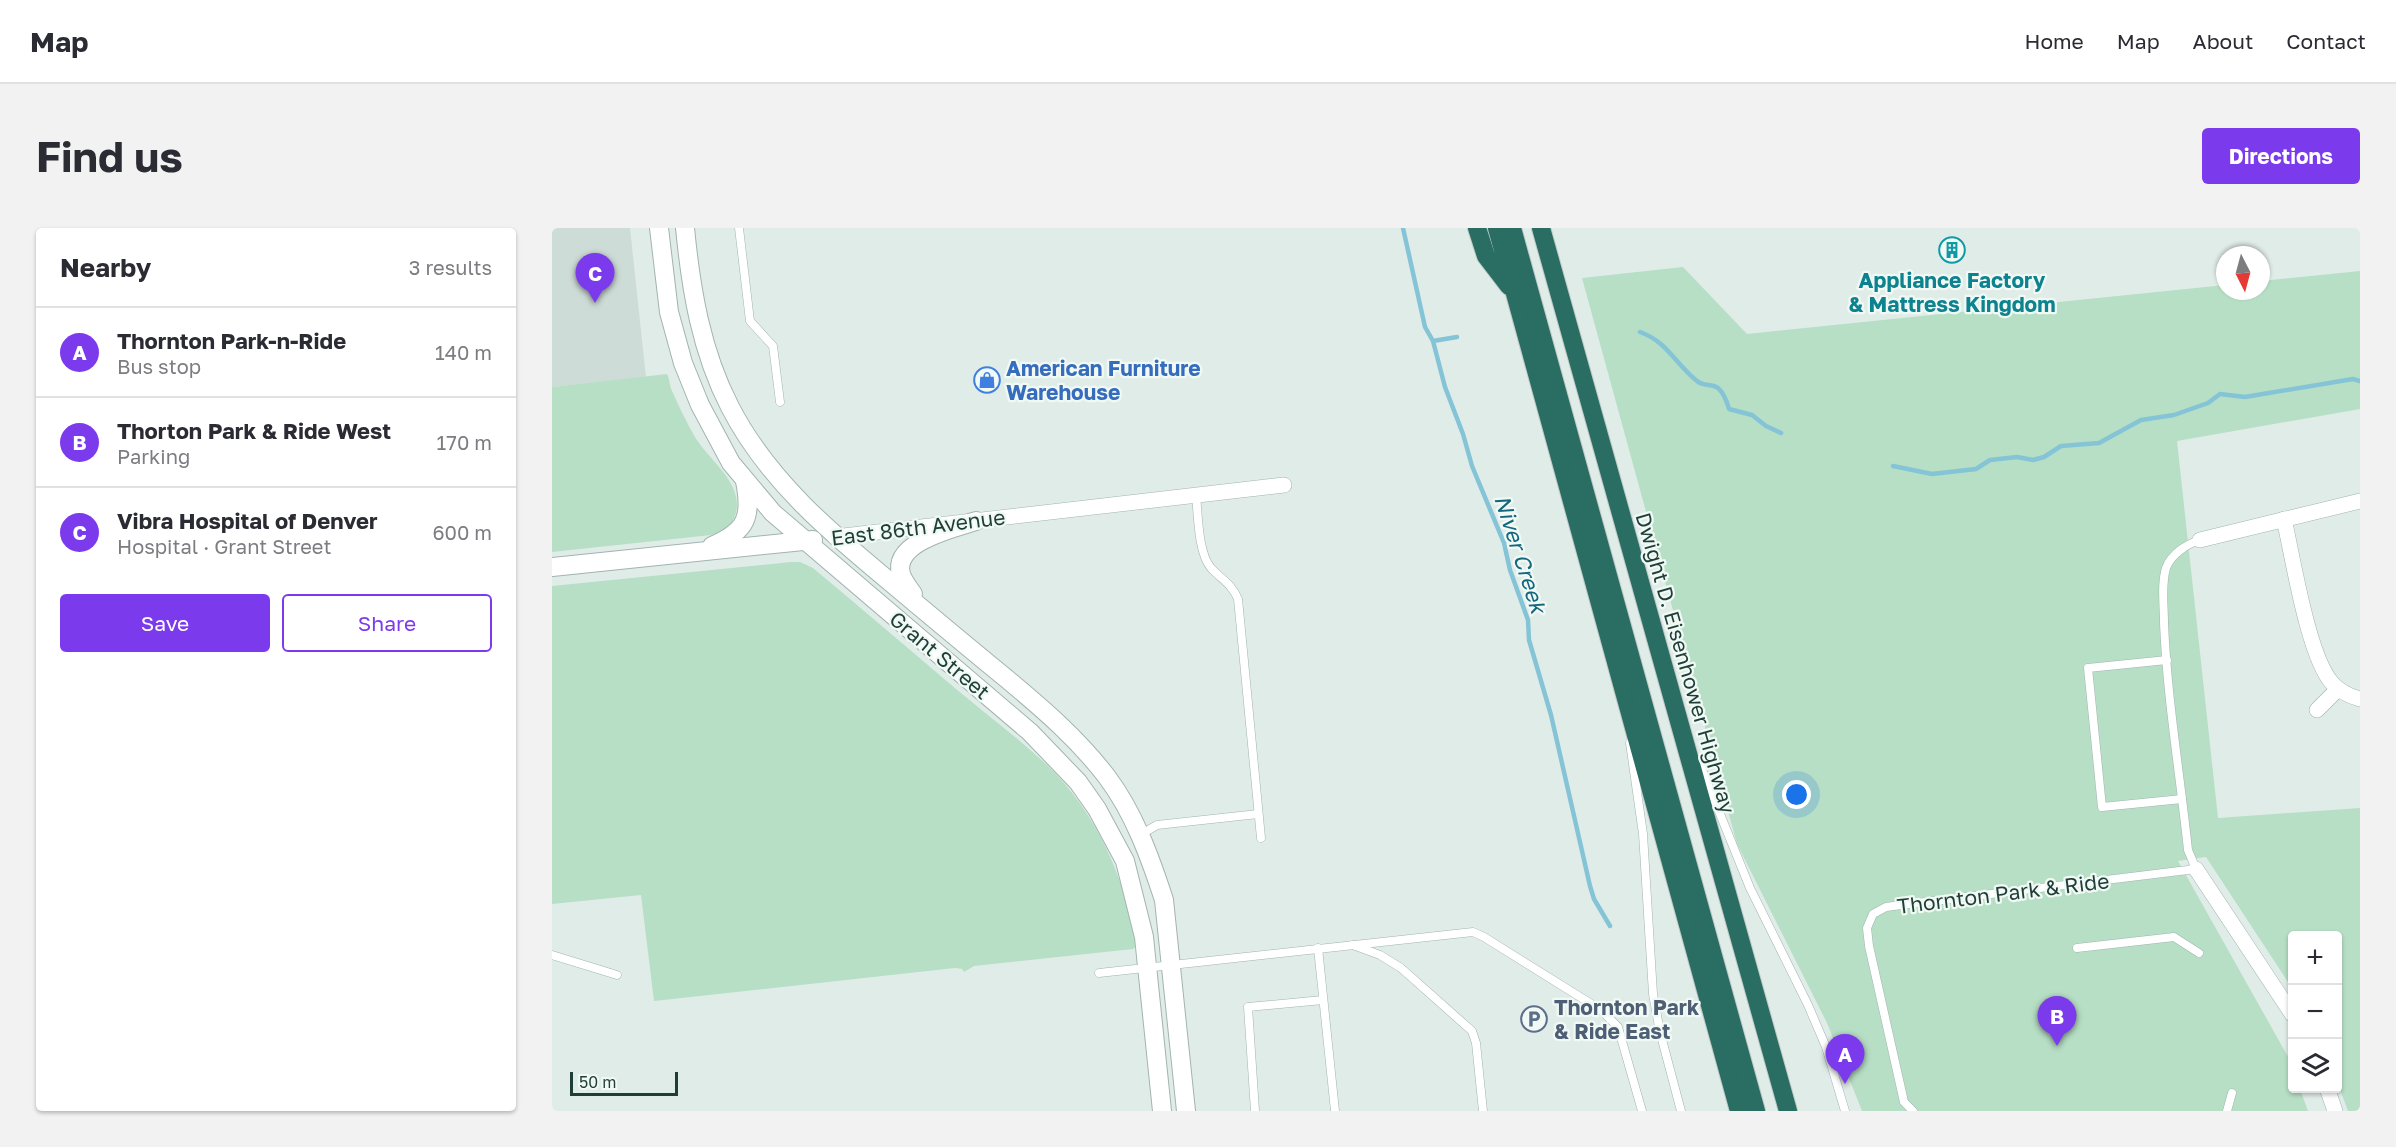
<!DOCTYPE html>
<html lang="en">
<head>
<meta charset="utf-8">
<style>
	body { margin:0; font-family:"Golos Text",sans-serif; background:#f2f2f3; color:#2b2b33 }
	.controls { position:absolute; right:18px; bottom:18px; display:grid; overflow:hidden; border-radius:6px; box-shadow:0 2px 4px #0004 }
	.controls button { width:54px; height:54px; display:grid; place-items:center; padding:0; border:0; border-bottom:2px solid #e1e1e2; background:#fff; color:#2b2b33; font:30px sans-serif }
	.compass { position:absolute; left:1664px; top:18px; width:54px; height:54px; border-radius:50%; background:#fff; box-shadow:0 2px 4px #0004; rotate:174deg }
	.scale { position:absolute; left:18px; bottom:15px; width:108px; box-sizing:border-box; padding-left:6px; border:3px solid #1f3e38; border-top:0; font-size:16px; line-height:21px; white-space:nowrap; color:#1f3e38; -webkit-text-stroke:4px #f1f9f5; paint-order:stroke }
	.you { position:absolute; left:1245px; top:567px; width:21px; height:21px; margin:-15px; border:4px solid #fff; border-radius:50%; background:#1a73e8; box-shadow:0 0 0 9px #1a73e833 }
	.badge { display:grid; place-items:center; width:39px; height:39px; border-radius:50%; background:#7c3aed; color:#fff; font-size:20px; font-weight:700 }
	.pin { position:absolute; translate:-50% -50px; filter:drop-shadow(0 2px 3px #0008) }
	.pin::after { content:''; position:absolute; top:32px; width:21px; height:18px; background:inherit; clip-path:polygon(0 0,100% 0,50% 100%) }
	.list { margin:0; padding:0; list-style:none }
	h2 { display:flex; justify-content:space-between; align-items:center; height:78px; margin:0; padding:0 24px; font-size:26px }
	h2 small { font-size:20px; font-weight:400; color:#7c7c81 }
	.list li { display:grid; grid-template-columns:39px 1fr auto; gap:18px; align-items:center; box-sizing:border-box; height:90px; padding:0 24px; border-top:2px solid #e1e1e2 }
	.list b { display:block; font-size:22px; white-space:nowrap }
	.list p { margin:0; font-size:20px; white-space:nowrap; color:#7c7c81 }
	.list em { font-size:20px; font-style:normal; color:#7c7c81 }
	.actions { display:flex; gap:12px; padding:18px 24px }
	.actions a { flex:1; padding:14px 0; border:2px solid #7c3aed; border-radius:6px; text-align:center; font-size:21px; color:#7c3aed }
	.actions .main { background:#7c3aed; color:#fff }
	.icon { flex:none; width:33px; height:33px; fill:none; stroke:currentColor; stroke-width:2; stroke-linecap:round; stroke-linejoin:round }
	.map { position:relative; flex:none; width:1808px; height:883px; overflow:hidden; border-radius:6px }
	header { display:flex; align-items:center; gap:36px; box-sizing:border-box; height:84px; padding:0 30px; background:#fff; border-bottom:2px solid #e1e1e2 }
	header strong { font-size:28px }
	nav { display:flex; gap:33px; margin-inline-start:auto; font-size:21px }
	.intro { display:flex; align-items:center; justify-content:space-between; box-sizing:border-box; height:144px; padding:0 36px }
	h1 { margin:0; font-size:42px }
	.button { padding:15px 27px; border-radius:6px; background:#7c3aed; color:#fff; font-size:21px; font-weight:700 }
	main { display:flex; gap:36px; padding:0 36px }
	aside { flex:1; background:#fff; border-radius:6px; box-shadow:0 2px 4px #0004 }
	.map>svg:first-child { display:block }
	.built { fill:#cedcd7 }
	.green { fill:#b7dfc5 }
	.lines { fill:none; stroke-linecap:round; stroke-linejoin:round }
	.stream { stroke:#84c4d6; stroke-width:4.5 }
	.service-casing { stroke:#a2b4b0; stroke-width:9 }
	.minor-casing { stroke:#a2b4b0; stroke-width:16 }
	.tertiary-casing { stroke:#a2b4b0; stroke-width:20 }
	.motorway-casing { stroke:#c0c9c7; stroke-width:20 }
	.service { stroke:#fff; stroke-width:8 }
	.minor { stroke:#fff; stroke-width:15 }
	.tertiary { stroke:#fff; stroke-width:18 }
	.motorway { stroke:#296d63; stroke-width:18 }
	.labels { text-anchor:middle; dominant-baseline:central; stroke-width:4.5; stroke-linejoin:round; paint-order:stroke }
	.culture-label { font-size:21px; font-weight:bold; fill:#0d838f; stroke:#f1f9f5 }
	.shop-label { font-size:21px; font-weight:bold; fill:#366cbe; stroke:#f1f9f5; text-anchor:start }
	.street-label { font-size:21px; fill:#1f3e38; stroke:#f1f9f5 }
	.service-label { font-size:21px; font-weight:bold; fill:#4e5e75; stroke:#f1f9f5; text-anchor:start }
	.water-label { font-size:22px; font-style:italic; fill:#15667f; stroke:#f1f9f5 }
</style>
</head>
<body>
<header>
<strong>Map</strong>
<nav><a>Home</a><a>Map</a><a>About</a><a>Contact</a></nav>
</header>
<div class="intro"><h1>Find us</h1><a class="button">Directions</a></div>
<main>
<aside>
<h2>Nearby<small>3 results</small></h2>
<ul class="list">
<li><span class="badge">A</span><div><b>Thornton Park-n-Ride</b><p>Bus stop</p></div><em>140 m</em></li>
<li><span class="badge">B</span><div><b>Thorton Park &amp; Ride West</b><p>Parking</p></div><em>170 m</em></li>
<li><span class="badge">C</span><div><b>Vibra Hospital of Denver</b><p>Hospital · Grant Street</p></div><em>600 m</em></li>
</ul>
<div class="actions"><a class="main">Save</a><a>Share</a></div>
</aside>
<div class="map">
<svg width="1808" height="883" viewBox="0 0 1808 883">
	<rect width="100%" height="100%" fill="#e0ece8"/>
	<path class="built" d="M 0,0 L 78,0 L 94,149 L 0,159 Z"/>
	<g class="green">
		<path d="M 1131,39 L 1195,106 L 1673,57 L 1673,63 L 1709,63 L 1709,53 L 1808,43 L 1808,181 L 1625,213 L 1666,590 L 1808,580 L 1808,883 L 1796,883 L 1786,856 L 1786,708 L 1740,708 L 1740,760 L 1654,629 L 1626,633 L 1739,834 L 1740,860 L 1748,861 L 1756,883 L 1310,883 L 1275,795 L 1185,616 L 1030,50 Z"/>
		<path d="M 115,146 C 118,151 117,157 120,163 C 127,178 134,194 143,209 C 156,232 194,256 183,288 C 179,299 170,304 159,307 L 0,324 L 0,159 Z"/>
		<path d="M 239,334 L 248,334 L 261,340 C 309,380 356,420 404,461 C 434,486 466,510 495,537 C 544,584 574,651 584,718 L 581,721 L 422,738 L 412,744 L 410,741 L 403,740 L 102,773 L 89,667 L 0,676 L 0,358 Z"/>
	</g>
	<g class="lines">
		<g class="stream">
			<path d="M 851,0 L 873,99 L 881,113 L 893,159 L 911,206 L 920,238 L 952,315 L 958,342 L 976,392 L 977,412 L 999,487 L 1038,658 L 1042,671 L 1058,698"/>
			<path d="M 1088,104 C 1116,114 1123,136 1145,153 C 1152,159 1160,155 1166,160 C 1172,165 1175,174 1177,181 L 1200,187 L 1214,198 L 1229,205"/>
			<path d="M 881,113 L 905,109"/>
			<path d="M 1341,238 L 1380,246 L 1424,241 L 1438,232 L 1465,229 L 1481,232 L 1492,229 L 1509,218 L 1547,215 L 1589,192 L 1622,187 L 1656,175 L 1668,166 L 1693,169 L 1801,151 L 1808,153"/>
		</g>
		<g class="service-casing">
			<g id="service">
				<path d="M 187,0 L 198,93 L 221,118 L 228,174"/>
				<path d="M 644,267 C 646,286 646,325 659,340 C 669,351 680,356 686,371 L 709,610"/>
				<path d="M 1615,432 L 1536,440 L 1550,579 L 1630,571"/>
				<path d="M 1078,515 L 1091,606 L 1101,766 L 1108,804 L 1129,883"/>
				<path d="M 1147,534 L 1198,660 L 1256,777 L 1274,819 L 1293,883"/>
				<path d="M 588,607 L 605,597 L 706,586"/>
				<path d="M 801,717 L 828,727 L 849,740 L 920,803 L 924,815 L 931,883"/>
				<path d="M 766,720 L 783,883"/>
				<path d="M 1525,720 L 1622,709 L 1647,725"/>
				<path d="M 0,727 L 65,747"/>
				<path d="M 547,745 L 921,704 L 932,709 L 1049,782 L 1066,799 L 1090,883"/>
				<path d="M 703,883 L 696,779 L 771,772"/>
				<path d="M 1361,883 L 1352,874 L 1317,718 L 1315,700 L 1321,686 L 1334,679 L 1349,677 L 1644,641 L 1636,622 C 1628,546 1615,470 1612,395 C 1612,377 1609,357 1614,340 C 1619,326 1635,316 1648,312"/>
				<path d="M 1675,883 L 1680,865"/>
			</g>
		</g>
		<g class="minor-casing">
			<g id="minor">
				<path d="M 1732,291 C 1741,330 1756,428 1780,455 C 1788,464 1797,468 1808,471"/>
				<path d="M 283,309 L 732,257"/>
				<path d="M 1648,312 L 1808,273"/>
				<path d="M 1765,482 L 1786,461"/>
				<path d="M 1644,641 L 1740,786"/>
				<path d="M 1775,860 L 1783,883"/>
			</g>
		</g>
		<g class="tertiary-casing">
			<g id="tertiary">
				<path d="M 107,0 L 117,84 L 131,135 L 148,177 L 179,235 L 221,285 L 478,504 L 526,554 L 545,581 L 573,633 L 592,709 L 610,883"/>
				<path d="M 133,0 C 139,62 149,123 178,179 C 216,253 280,306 343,358 C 380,389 417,420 455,451 C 491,481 526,511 555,549 C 582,585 598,629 612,672 L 634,883"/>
				<path d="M 160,318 C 195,303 200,289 193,253"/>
				<path d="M 0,339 L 261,312"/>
				<path d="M 361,366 C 357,360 351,353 349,346 C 340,314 402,300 424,293"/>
			</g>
		</g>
		<g class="motorway-casing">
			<g id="motorway">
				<path d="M 925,0 L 934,28 L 957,58"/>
				<path d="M 945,0 L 1187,883"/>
				<path d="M 960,0 L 1204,883"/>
				<path d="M 989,0 L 1236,883"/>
			</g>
		</g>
		<use href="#service" class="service"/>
		<use href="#minor" class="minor"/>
		<use href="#tertiary" class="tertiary"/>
		<use href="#motorway" class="motorway"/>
	</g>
	<defs>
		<g id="building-ring" transform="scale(1.35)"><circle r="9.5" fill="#f1f9f5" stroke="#0f9aa8" stroke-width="1.5"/><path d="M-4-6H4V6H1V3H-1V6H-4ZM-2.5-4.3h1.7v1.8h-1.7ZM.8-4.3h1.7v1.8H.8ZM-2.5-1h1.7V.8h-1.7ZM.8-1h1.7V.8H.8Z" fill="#0f9aa8"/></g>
		<g id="shop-ring" transform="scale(1.35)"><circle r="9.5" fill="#f1f9f5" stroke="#3f7fe0" stroke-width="1.5"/><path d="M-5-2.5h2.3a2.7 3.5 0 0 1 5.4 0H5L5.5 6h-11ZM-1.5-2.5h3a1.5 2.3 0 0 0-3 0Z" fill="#3f7fe0"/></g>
		<g id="parking-ring" transform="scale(1.35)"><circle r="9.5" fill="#f1f9f5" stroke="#5c6f8a" stroke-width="1.5"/><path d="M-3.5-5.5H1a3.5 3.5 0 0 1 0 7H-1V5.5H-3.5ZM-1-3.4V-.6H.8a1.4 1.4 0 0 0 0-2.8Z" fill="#5c6f8a"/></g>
	</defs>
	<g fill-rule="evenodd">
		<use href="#building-ring" x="1400" y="22"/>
		<use href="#shop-ring" x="435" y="152"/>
		<use href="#parking-ring" x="982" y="791"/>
	</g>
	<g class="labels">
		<g class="culture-label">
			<text x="1400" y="52">Appliance Factory<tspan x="1400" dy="24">&amp; Mattress Kingdom</tspan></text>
		</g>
		<g class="shop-label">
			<text x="454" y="140">American Furniture<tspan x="454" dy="24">Warehouse</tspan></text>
		</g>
		<g class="street-label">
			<text transform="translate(366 299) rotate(-7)">East 86th Avenue</text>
			<text transform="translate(388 427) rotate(40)">Grant Street</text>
			<text transform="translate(1134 435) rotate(74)">Dwight D. Eisenhower Highway</text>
			<text transform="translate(1451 665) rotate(-7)">Thornton Park &amp; Ride</text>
		</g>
		<g class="service-label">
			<text x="1002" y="779">Thornton Park<tspan x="1002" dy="24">&amp; Ride East</tspan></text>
		</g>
		<g class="water-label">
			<text transform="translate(969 326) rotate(72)">Niver Creek</text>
		</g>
	</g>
</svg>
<div class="controls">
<button>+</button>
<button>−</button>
<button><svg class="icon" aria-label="layers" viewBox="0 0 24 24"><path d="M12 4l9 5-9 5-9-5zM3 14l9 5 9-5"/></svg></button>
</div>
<svg class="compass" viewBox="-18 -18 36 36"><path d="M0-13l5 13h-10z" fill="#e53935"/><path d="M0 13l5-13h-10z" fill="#7c7c81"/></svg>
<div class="scale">50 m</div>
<div class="you"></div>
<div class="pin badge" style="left:1293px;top:856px">A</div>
<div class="pin badge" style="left:1505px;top:818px">B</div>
<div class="pin badge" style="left:43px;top:75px">C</div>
</div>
</main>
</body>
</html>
